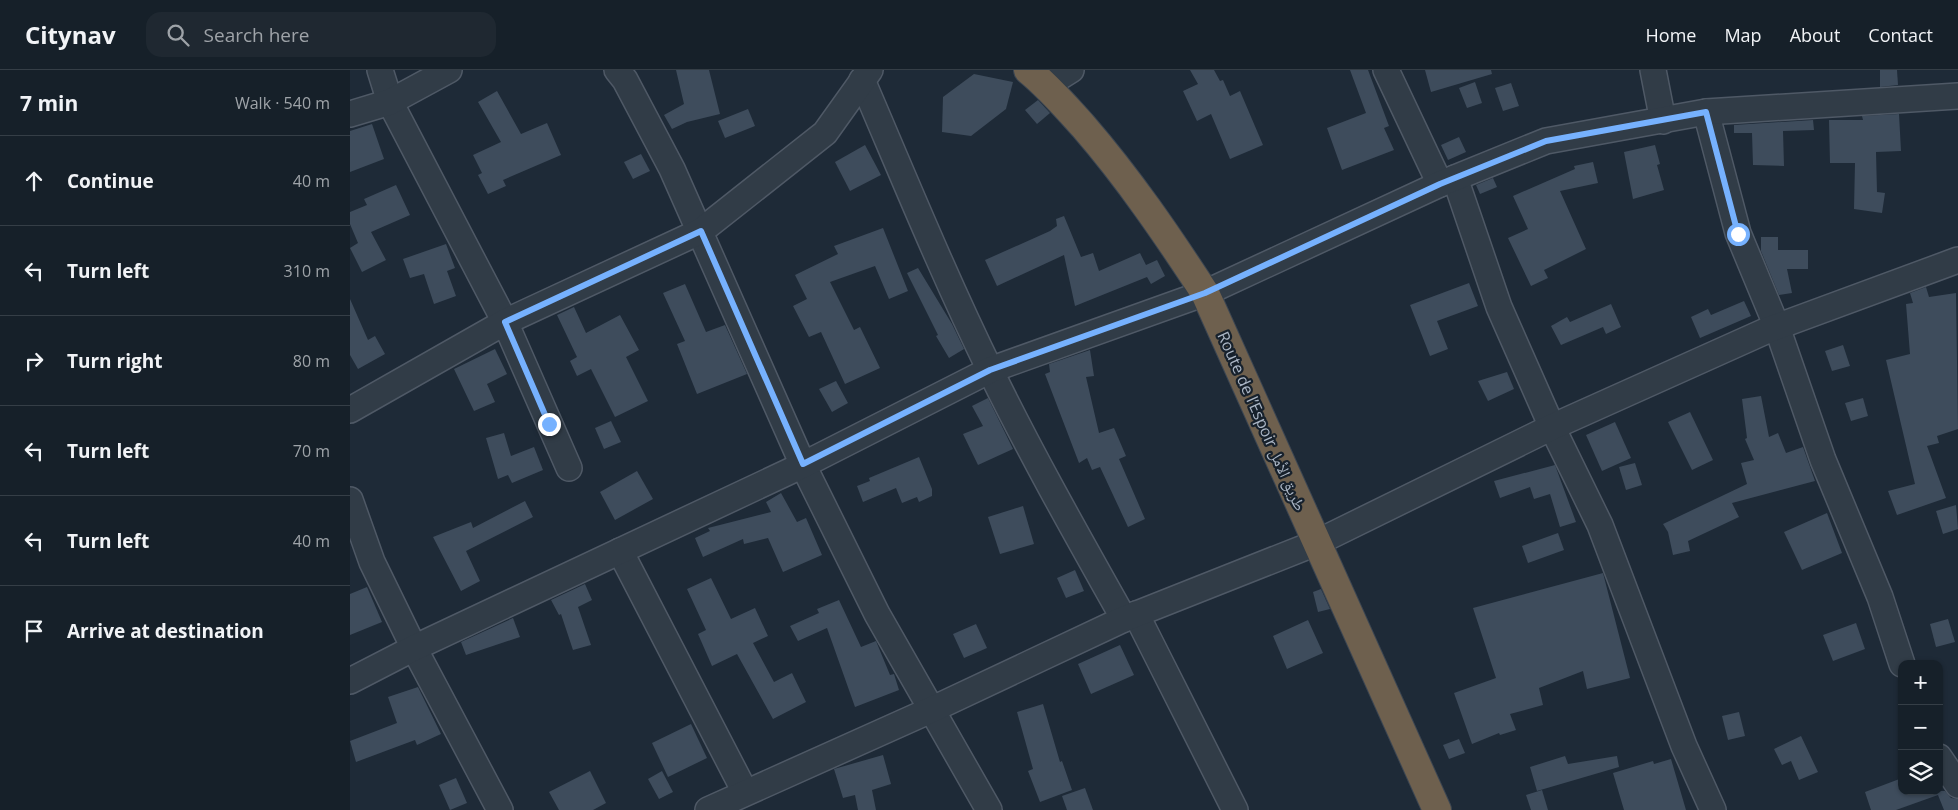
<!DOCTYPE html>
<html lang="en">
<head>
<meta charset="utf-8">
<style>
	body { margin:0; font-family:"Open Sans","Noto Naskh Arabic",sans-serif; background:#1f2831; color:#f1f3f6 }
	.controls { position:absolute; right:15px; bottom:15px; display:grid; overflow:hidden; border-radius:10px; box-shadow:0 1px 4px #0004 }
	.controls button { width:45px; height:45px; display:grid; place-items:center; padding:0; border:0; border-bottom:1px solid #353e46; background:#162029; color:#f1f3f6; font:25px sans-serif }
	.stop { position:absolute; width:15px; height:15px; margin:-11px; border:4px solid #76b1fe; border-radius:50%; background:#fff }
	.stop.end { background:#76b1fe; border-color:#fff; box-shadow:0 1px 5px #0008 }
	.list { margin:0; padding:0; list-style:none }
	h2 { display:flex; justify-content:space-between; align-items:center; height:65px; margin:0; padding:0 20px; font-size:21px }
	h2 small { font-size:16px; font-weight:400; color:#9ea3a8 }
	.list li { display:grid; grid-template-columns:32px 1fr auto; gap:15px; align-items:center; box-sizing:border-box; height:90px; padding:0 20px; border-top:1px solid #353e46 }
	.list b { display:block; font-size:19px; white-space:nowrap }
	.list em { font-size:16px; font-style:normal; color:#9ea3a8 }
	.icon { flex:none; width:28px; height:28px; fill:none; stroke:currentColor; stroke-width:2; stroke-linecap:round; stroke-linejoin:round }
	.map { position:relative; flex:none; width:1608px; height:740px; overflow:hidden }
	header { display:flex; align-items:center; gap:30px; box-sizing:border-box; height:70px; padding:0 25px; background:#162029; border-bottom:1px solid #353e46 }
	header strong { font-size:24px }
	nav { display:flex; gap:28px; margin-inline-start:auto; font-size:18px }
	.search { width:350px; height:45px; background:#1f2831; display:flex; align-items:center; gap:12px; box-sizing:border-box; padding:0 18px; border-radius:15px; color:#9ea3a8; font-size:19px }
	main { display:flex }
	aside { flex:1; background:#162029 }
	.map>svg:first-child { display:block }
	.building { fill:#3e4c5c }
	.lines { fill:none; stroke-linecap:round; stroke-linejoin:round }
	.street-casing { stroke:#4f5966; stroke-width:28 }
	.highway-casing { stroke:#3c4652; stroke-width:30 }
	.street { stroke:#313c47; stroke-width:25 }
	.highway { stroke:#6e604e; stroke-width:28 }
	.route { stroke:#76b1fe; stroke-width:6 }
	.labels { text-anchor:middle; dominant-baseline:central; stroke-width:4.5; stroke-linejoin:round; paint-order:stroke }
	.street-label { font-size:16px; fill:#abb6c5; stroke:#17212c }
</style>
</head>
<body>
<header>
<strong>Citynav</strong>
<div class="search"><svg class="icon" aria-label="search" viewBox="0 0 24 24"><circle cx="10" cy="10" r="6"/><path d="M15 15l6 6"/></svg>Search here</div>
<nav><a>Home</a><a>Map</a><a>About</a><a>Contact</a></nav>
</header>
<main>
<aside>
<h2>7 min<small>Walk · 540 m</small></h2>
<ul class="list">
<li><svg class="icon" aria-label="ahead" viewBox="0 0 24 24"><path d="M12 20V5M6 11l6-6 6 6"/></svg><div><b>Continue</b></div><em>40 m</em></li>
<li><svg class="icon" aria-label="left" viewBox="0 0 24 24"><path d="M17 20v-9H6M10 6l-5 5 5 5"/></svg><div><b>Turn left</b></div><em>310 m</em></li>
<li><svg class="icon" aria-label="right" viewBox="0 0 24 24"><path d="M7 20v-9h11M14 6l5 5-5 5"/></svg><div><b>Turn right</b></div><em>80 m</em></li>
<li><svg class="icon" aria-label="left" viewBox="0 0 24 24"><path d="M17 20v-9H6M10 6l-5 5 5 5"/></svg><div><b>Turn left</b></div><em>70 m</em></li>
<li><svg class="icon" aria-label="left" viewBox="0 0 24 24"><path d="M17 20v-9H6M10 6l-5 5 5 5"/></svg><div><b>Turn left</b></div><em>40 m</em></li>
<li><svg class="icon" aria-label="arrive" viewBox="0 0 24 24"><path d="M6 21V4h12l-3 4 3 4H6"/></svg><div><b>Arrive at destination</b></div></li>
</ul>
</aside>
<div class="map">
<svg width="1608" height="740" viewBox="0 0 1608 740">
	<rect width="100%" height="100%" fill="#1e2a37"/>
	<g class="building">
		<path d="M 326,0 L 359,0 L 370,44 L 337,52 L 322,59 L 314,45 L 334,34 Z"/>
		<path d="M 840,0 L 864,0 L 870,11 L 873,10 L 880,26 L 890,21 L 913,75 L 880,89 L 861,44 L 847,51 L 833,21 L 848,14 Z"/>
		<path d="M 1000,0 L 1018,0 L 1039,56 L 1034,58 L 1044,80 L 992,100 L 977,58 L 1016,43 Z"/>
		<path d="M 1075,0 L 1141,0 L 1142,4 L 1081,22 Z"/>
		<path d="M 1530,0 L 1547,0 L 1548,15 L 1530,17 Z"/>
		<path d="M 624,4 L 663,12 L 656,39 L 621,66 L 592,62 L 593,27 Z"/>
		<path d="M 1125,12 L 1132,33 L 1117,38 L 1109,18 Z"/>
		<path d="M 1161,13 L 1169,36 L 1153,41 L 1145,18 Z"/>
		<path d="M 147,21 L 171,64 L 197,53 L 211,85 L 153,110 L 156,116 L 138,124 L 128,105 L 132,103 L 123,85 L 151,72 L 128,32 Z"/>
		<path d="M 688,30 L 700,43 L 687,54 L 675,40 Z"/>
		<path d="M 398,39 L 405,56 L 375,68 L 368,51 Z"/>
		<path d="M 1549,44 L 1551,81 L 1526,82 L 1527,122 L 1535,123 L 1532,143 L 1504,139 L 1505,93 L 1480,93 L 1479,50 L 1513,50 L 1512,46 Z"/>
		<path d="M 1463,50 L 1464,60 L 1433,61 L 1434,96 L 1403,95 L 1402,63 L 1384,63 L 1384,55 Z"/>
		<path d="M 22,54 L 34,89 L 0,102 L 0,61 Z"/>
		<path d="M 1109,67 L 1116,82 L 1098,90 L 1091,75 Z"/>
		<path d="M 515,75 L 531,105 L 500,121 L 485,92 Z"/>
		<path d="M 1305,75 L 1310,94 L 1307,95 L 1314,120 L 1283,129 L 1274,82 Z"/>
		<path d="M 291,84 L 300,101 L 283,109 L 274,92 Z"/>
		<path d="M 1243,92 L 1248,113 L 1210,121 L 1236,179 L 1194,200 L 1198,208 L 1181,216 L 1158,168 L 1178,159 L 1163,126 L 1225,99 L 1224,96 Z"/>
		<path d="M 1143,108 L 1147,117 L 1130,124 L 1126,115 Z"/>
		<path d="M 46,115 L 60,145 L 21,162 L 36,190 L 12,202 L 0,178 L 8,173 L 0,154 L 0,142 L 17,135 L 14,129 Z"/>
		<path d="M 714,146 L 731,187 L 743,183 L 749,201 L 790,183 L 796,195 L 807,190 L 815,206 L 801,214 L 797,207 L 725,236 L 714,185 L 647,216 L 635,190 L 700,161 L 707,156 L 706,149 Z"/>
		<path d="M 533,158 L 558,221 L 539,229 L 525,196 L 480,212 L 504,260 L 510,257 L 530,298 L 495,314 L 471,262 L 459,267 L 443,236 L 457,229 L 445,205 L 488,184 L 484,176 Z"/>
		<path d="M 1411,167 L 1428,167 L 1428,180 L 1458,180 L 1458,199 L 1437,199 L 1442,223 L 1429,225 L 1411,181 Z"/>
		<path d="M 96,174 L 105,198 L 97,201 L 106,226 L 84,234 L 74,204 L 60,208 L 53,189 Z"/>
		<path d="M 568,198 L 602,254 L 614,279 L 599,288 L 586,266 L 588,265 L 557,203 Z"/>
		<path d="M 1119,213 L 1128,236 L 1087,251 L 1098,279 L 1080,286 L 1060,235 Z"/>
		<path d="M 335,214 L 356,262 L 375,255 L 397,304 L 347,324 L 327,274 L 335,271 L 313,223 Z"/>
		<path d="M 1576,217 L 1579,227 L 1606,223 L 1608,359 L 1587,366 L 1589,373 L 1577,376 L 1596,428 L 1547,445 L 1538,421 L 1565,414 L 1536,290 L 1560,284 L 1556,234 L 1563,233 L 1560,223 Z"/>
		<path d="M 0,229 L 18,270 L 25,266 L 35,284 L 8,299 L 0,285 Z"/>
		<path d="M 1394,231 L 1401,246 L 1350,268 L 1341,247 L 1358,239 L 1361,245 Z"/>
		<path d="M 1261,234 L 1271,257 L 1256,264 L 1253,257 L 1211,275 L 1201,256 L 1217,247 L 1220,252 Z"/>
		<path d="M 224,237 L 236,263 L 270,245 L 289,280 L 276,287 L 298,331 L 265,347 L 241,299 L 227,306 L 220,291 L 227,287 L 207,245 Z"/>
		<path d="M 1493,275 L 1500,296 L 1482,301 L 1475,281 Z"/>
		<path d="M 145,279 L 157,304 L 137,314 L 145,332 L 124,341 L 104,299 Z"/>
		<path d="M 740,280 L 744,306 L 736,307 L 749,363 L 764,358 L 776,386 L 769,389 L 795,449 L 778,457 L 750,397 L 742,400 L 737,388 L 729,393 L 695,304 L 700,302 L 699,294 Z"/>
		<path d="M 1157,302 L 1164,319 L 1138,331 L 1128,311 Z"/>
		<path d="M 486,311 L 498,333 L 482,342 L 469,319 Z"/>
		<path d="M 1411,326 L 1419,367 L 1428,363 L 1436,383 L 1453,377 L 1465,411 L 1382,433 L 1389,447 L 1338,471 L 1340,481 L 1323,485 L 1318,462 L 1313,454 L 1397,414 L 1391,393 L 1404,390 L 1395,369 L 1397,368 L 1392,329 Z"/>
		<path d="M 638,328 L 663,379 L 628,395 L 613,364 L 633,356 L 622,336 Z"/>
		<path d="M 1513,328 L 1518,346 L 1501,351 L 1495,333 Z"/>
		<path d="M 1340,342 L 1363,390 L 1342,400 L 1318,352 Z"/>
		<path d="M 261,351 L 271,372 L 254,379 L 245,358 Z"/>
		<path d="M 1265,352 L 1281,388 L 1252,401 L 1236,365 Z"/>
		<path d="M 154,363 L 161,386 L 184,377 L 193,400 L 162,413 L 158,405 L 148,409 L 136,368 Z"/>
		<path d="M 569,387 L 582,419 L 582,426 L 569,432 L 567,427 L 552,433 L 546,418 L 513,432 L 507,416 L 520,411 L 519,408 Z"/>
		<path d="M 1285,393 L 1292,415 L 1276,420 L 1269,397 Z"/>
		<path d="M 1205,395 L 1226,452 L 1210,457 L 1200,424 L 1184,429 L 1180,417 L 1150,428 L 1144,411 Z"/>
		<path d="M 287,401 L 303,429 L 265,450 L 250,422 Z"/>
		<path d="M 431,423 L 447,452 L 456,448 L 472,485 L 433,502 L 418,468 L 394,474 L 393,469 L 353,487 L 345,468 L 360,461 L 358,458 L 421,442 L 416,432 Z"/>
		<path d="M 175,431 L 183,447 L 116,481 L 130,511 L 111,521 L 83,467 L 121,452 L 123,458 Z"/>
		<path d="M 1606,435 L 1608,459 L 1593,464 L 1586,441 Z"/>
		<path d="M 673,436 L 684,474 L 650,484 L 638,447 Z"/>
		<path d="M 1477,443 L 1492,483 L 1452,500 L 1434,462 Z"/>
		<path d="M 1208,463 L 1214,480 L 1178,493 L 1172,476 Z"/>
		<path d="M 725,500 L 734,521 L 716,528 L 707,508 Z"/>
		<path d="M 1253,503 L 1280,608 L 1237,619 L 1233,601 L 1189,618 L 1193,635 L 1160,644 L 1166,660 L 1150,665 L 1149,663 L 1122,674 L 1104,623 L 1146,608 L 1123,538 Z"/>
		<path d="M 361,508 L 381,549 L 405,538 L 418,566 L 403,573 L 424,612 L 442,603 L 456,632 L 423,649 L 387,584 L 362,596 L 348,564 L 356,560 L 337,519 Z"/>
		<path d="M 235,514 L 242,530 L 228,537 L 241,575 L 223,580 L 211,544 L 209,545 L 201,530 Z"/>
		<path d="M 17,517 L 32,552 L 0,565 L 0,524 Z"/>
		<path d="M 971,519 L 980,539 L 968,542 L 963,522 Z"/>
		<path d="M 489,530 L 511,577 L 526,571 L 540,605 L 544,604 L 549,620 L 505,637 L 477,558 L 448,571 L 440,556 L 469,543 L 467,539 Z"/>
		<path d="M 163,548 L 170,567 L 116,585 L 111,572 Z"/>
		<path d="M 1598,549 L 1605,572 L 1586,577 L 1580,554 Z"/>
		<path d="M 958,550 L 973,583 L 937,599 L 923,566 Z"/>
		<path d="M 1506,553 L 1515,579 L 1483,591 L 1473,565 Z"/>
		<path d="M 626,554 L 637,578 L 614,588 L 603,564 Z"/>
		<path d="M 770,575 L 784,605 L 741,624 L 728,594 Z"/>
		<path d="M 68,617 L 91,664 L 67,675 L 65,670 L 6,692 L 0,671 L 47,653 L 38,627 Z"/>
		<path d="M 693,634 L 710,692 L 712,691 L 722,720 L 690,732 L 678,701 L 683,699 L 667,642 Z"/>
		<path d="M 1389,642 L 1395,666 L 1378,670 L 1372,646 Z"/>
		<path d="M 341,654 L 357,688 L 318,707 L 302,673 Z"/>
		<path d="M 1451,666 L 1468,702 L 1449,710 L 1441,691 L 1432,695 L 1424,679 Z"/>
		<path d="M 1109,669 L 1115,683 L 1099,689 L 1093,675 Z"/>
		<path d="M 533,685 L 541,714 L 522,720 L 526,740 L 508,740 L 505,725 L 493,728 L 484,699 Z"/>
		<path d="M 1215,686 L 1218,694 L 1267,686 L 1269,697 L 1187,721 L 1180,697 Z"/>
		<path d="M 1321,689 L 1336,740 L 1274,740 L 1263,703 L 1303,691 L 1304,694 Z"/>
		<path d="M 240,701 L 256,733 L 243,740 L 209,740 L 199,722 Z"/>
		<path d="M 312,701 L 323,722 L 309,729 L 298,709 Z"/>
		<path d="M 106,708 L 117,733 L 100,740 L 89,715 Z"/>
		<path d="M 1552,708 L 1552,721 L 1595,721 L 1601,728 L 1608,729 L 1608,740 L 1594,740 L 1588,725 L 1546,740 L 1521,740 L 1515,722 Z"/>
		<path d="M 735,718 L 743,740 L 717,740 L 712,726 Z"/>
		<path d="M 1192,720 L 1198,740 L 1181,740 L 1176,725 Z"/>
	</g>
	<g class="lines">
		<g class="street-casing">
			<g id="street">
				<path d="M 30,0 L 40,32 L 155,252 L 219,398"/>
				<path d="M 267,0 L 275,10 L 322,99 L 453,395 L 527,544 L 639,740"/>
				<path d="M 1036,0 L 1090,114"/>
				<path d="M 1303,0 L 1313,51"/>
				<path d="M 512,10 C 554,108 594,206 641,302 C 682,386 728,467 774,549"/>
				<path d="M 697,15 L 721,0"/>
				<path d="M 1356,42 L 1388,163 L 1427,257 L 1473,390 L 1530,527 L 1552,594"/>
				<path d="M 0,44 L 40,32 L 99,0"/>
				<path d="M 1105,108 L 1149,237 L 1202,357 L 1250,455 L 1334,676 L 1363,740"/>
				<path d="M 0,340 L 155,252 L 351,161 L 475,63 L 520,0"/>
				<path d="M 0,430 L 22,492 L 64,578 L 150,740"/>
				<path d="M 270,481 L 395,722"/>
				<path d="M 786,544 L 885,740"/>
				<path d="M 0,611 L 64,578 L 453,395 L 640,300 L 855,223 L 1090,114 L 1196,71 L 1356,42 L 1608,26"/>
				<path d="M 1589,687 L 1608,715"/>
				<path d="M 358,740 L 583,639 L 774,549 L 966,473 L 1202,357 L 1418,260 L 1608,190"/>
			</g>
		</g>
		<g class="highway-casing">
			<path id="highway" d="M 678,0 C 699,17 716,37 734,57 C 779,109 817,165 855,223 L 1087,740"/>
		</g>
		<use href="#street" class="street"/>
		<use href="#highway" class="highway"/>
	</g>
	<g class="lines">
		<path class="route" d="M 199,354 L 155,252 L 351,161 L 453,394 L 640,300 L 855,223 L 1090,114 L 1196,71 L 1356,42 L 1388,164"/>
	</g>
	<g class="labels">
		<g class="street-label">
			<text transform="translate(912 351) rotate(66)">Route de l’Espoir طريق الأمل</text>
		</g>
	</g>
</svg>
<div class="controls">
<button>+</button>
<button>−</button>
<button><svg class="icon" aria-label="layers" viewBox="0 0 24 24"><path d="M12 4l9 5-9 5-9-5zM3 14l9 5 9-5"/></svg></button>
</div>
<div class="stop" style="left:1388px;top:164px"></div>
<div class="stop end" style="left:199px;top:354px"></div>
</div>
</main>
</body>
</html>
